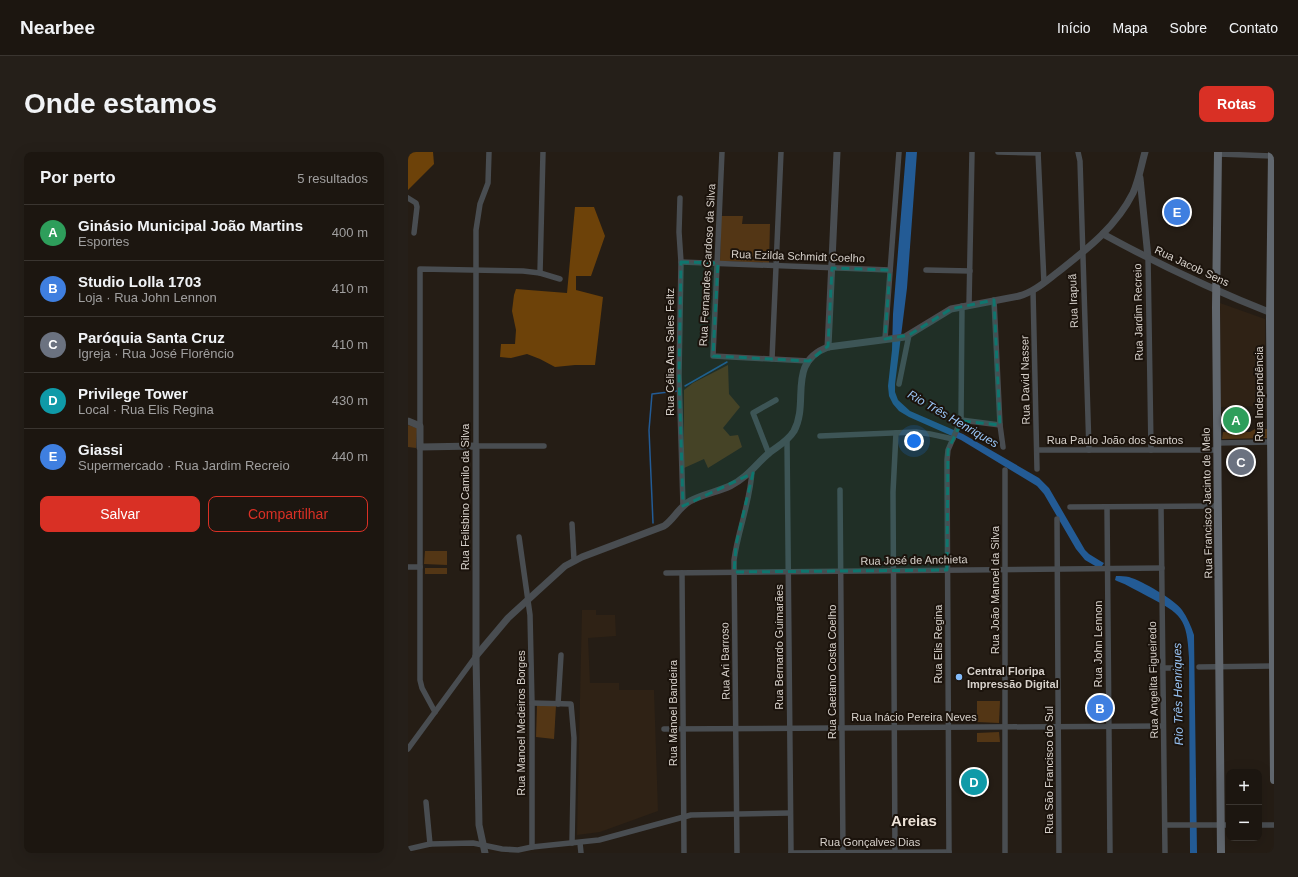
<!DOCTYPE html>
<html lang="pt">
<head>
<meta charset="utf-8">
<style>
	body { margin:0; font-family:Arial,sans-serif; background:#251f19; color:#f1f3f6 }
	.controls { position:absolute; right:12px; bottom:12px; display:grid; overflow:hidden; border-radius:8px; box-shadow:0 4px 16px #0002 }
	.controls button { width:36px; height:36px; display:grid; place-items:center; padding:0; border:0; border-bottom:1px solid #3a3530; background:#1c1610; color:#f1f3f6; font:20px sans-serif }
	.you { position:absolute; left:506px; top:289px; width:14px; height:14px; margin:-10px; border:3px solid #fff; border-radius:50%; background:#1a73e8; box-shadow:0 0 0 6px #1a73e833 }
	.badge { display:grid; place-items:center; width:26px; height:26px; border-radius:50%; background:#d93025; color:#fff; font-size:13px; font-weight:700 }
	.pin { position:absolute; translate:-50% -50%; border:2px solid #fff; box-shadow:0 1px 4px #0006 }
	.list { margin:0; padding:0; list-style:none }
	h2 { display:flex; justify-content:space-between; align-items:center; height:52px; margin:0; padding:0 16px; font-size:17px }
	h2 small { font-size:13px; font-weight:400; color:#a09f9f }
	.list li { display:grid; grid-template-columns:26px 1fr auto; gap:12px; align-items:center; box-sizing:border-box; height:56px; padding:0 16px; border-top:1px solid #3a3530 }
	.list b { display:block; font-size:15px; white-space:nowrap }
	.list p { margin:0; font-size:13px; white-space:nowrap; color:#a09f9f }
	.list em { font-size:13px; font-style:normal; color:#a09f9f }
	.actions { display:flex; gap:8px; padding:12px 16px }
	.actions a { flex:1; padding:9px 0; border:1px solid #d93025; border-radius:8px; text-align:center; font-size:14px; color:#d93025 }
	.actions .main { background:#d93025; color:#fff }
	.map { position:relative; flex:none; width:866px; height:701px; overflow:hidden; border-radius:8px }
	header { display:flex; align-items:center; gap:24px; box-sizing:border-box; height:56px; padding:0 20px; background:#1c1610; border-bottom:1px solid #3a3530 }
	header strong { font-size:19px }
	nav { display:flex; gap:22px; margin-inline-start:auto; font-size:14px }
	.intro { display:flex; align-items:center; justify-content:space-between; box-sizing:border-box; height:96px; padding:0 24px }
	h1 { margin:0; font-size:28px }
	.button { padding:10px 18px; border-radius:8px; background:#d93025; color:#fff; font-size:14px; font-weight:700 }
	main { display:flex; gap:24px; padding:0 24px }
	aside { flex:1; background:#1c1610; border-radius:8px; box-shadow:0 4px 16px #0002 }
	.map>svg:first-child { display:block }
	.built { fill:#2f2215 }
	.green { fill:#533615 }
	.forest { fill:#6d4209 }
	.water { fill:#235b95 }
	.lines { fill:none; stroke-linecap:round; stroke-linejoin:round }
	.stream { stroke:#235b95; stroke-width:1.5 }
	.minor { stroke:#494d51; stroke-width:5.5 }
	.tertiary { stroke:#494d51; stroke-width:7 }
	.secondary { stroke:#61676e; stroke-width:8 }
	.marked { fill:#0f766e; fill-opacity:0.2; stroke:#0f766e; stroke-width:3; stroke-dasharray:8 5; stroke-linejoin:round }
	.poi-dot { fill:#84bcfb; stroke:#1b130c; stroke-width:1.5 }
	.labels { text-anchor:middle; dominant-baseline:central; stroke-width:4; stroke-linejoin:round; paint-order:stroke }
	.street-label { font-size:11px; fill:#d7d1cb; stroke:#1b130c }
	.poi-label { font-size:11px; font-weight:bold; fill:#d7d1cb; stroke:#1b130c; text-anchor:start }
	.water-label { font-size:12px; font-style:italic; fill:#99c5f6; stroke:#1b130c }
	.district-label { font-size:15px; font-weight:bold; fill:#ede2d7; stroke:#1b130c }
</style>
</head>
<body>
<header>
<strong>Nearbee</strong>
<nav><a>Início</a><a>Mapa</a><a>Sobre</a><a>Contato</a></nav>
</header>
<div class="intro"><h1>Onde estamos</h1><a class="button">Rotas</a></div>
<main>
<aside>
<h2>Por perto<small>5 resultados</small></h2>
<ul class="list">
<li><span class="badge" style="background:#2e9e5b">A</span><div><b>Ginásio Municipal João Martins</b><p>Esportes</p></div><em>400 m</em></li>
<li><span class="badge" style="background:#3f7fe0">B</span><div><b>Studio Lolla 1703</b><p>Loja · Rua John Lennon</p></div><em>410 m</em></li>
<li><span class="badge" style="background:#6b7280">C</span><div><b>Paróquia Santa Cruz</b><p>Igreja · Rua José Florêncio</p></div><em>410 m</em></li>
<li><span class="badge" style="background:#0f9aa8">D</span><div><b>Privilege Tower</b><p>Local · Rua Elis Regina</p></div><em>430 m</em></li>
<li><span class="badge" style="background:#3f7fe0">E</span><div><b>Giassi</b><p>Supermercado · Rua Jardim Recreio</p></div><em>440 m</em></li>
</ul>
<div class="actions"><a class="main">Salvar</a><a>Compartilhar</a></div>
</aside>
<div class="map">
<svg width="866" height="701" viewBox="0 0 866 701">
	<rect width="100%" height="100%" fill="#251d15"/>
	<g class="built">
		<path d="M 812,151 L 857,167 L 857,254 L 813,255 Z"/>
		<path d="M 174,458 L 188,458 L 188,463 L 207,463 L 208,484 L 180,486 L 182,531 L 211,531 L 211,538 L 246,538 L 250,659 L 192,680 L 169,683 Z"/>
	</g>
	<g class="green">
		<path d="M 313,64 L 335,64 L 334,72 L 362,72 L 361,111 L 312,109 Z"/>
		<path d="M 320,213 L 321,242 L 332,255 L 315,276 L 322,284 L 330,283 L 334,295 L 300,316 L 296,307 L 276,316 L 276,238 L 285,231 Z"/>
		<path d="M 0,273 L 9,276 L 8,296 L 0,295 Z"/>
		<path d="M 847,277 L 859,277 L 860,286 L 814,287 L 815,280 L 842,280 Z"/>
		<path d="M 17,399 L 39,399 L 39,413 L 16,412 Z"/>
		<rect x="17" y="416" width="22" height="6"/>
		<path d="M 569,549 L 592,549 L 591,571 L 569,570 Z"/>
		<path d="M 129,553 L 148,554 L 146,587 L 128,585 Z"/>
		<path d="M 591,580 L 592,590 L 569,590 L 569,581 Z"/>
	</g>
	<g class="forest">
		<path d="M 0,0 L 25,0 L 26,12 L 0,38 Z"/>
		<path d="M 167,55 L 186,55 L 197,84 L 183,124 L 168,124 L 168,138 L 195,145 L 187,213 L 167,213 L 147,215 L 132,207 L 119,202 L 103,206 L 92,205 L 93,192 L 107,192 L 108,178 L 104,159 L 106,143 L 108,137 L 159,141 Z"/>
	</g>
	<g class="water">
		<path d="M 498,0 L 509,0 L 499,136 L 487,232 L 487,240 L 490,248 L 502,259 L 555,282 L 631,326 L 641,336 L 677,398 L 681,402 L 694,410 L 696,411 L 694,414 L 689,415 L 677,408 L 668,397 L 636,342 L 629,334 L 553,288 L 501,265 L 491,259 L 485,252 L 481,244 L 480,234 L 484,198 L 485,162 Z"/>
		<path d="M 708,424 C 713,424 717,424 721,425 C 734,429 766,447 774,458 C 779,465 783,474 786,483 L 789,701 L 782,701 L 781,506 C 779,466 774,462 739,444 C 729,439 720,433 709,429 L 707,428 Z"/>
	</g>
	<g class="lines">
		<g class="stream">
			<path d="M 277,234 L 319,210"/>
			<path d="M 245,371 L 241,278 L 244,242 L 269,239"/>
		</g>
		<g class="minor">
			<path d="M 81,0 L 80,31 L 72,52 L 68,78 L 68,294 L 136,294"/>
			<path d="M 314,0 L 305,204 L 401,209"/>
			<path d="M 590,0 L 630,1"/>
			<path d="M 630,0 L 636,131"/>
			<path d="M 670,0 L 672,9 L 681,298"/>
			<path d="M 810,2 L 866,4"/>
			<path d="M 0,46 L 8,51 L 9,55 L 6,81"/>
			<path d="M 272,46 L 271,80 L 273,110 L 271,223 L 275,354"/>
			<path d="M 740,105 L 743,298"/>
			<path d="M 273,110 L 482,118"/>
			<path d="M 518,118 L 562,119"/>
			<path d="M 132,121 L 135,0"/>
			<path d="M 625,138 L 629,317"/>
			<path d="M 586,148 L 592,273 L 595,295"/>
			<path d="M 561,153 L 564,0"/>
			<path d="M 477,187 L 491,0"/>
			<path d="M 364,207 L 373,0"/>
			<path d="M 491,232 L 501,183"/>
			<path d="M 553,268 L 592,273"/>
			<path d="M 12,274 L 12,117 L 115,119 L 132,121 L 152,127"/>
			<path d="M 412,284 L 508,280 L 522,282 L 545,287"/>
			<path d="M 379,288 L 383,701"/>
			<path d="M 809,291 L 865,290"/>
			<path d="M 12,295 L 12,528 L 14,536 L 27,560"/>
			<path d="M 629,298 L 809,298"/>
			<path d="M 361,302 L 345,261 L 368,248"/>
			<path d="M 597,318 L 597,701"/>
			<path d="M 432,338 L 435,701"/>
			<path d="M 662,355 L 810,354"/>
			<path d="M 699,355 L 702,701"/>
			<path d="M 753,355 L 757,701"/>
			<path d="M 649,367 L 651,701"/>
			<path d="M 164,372 L 166,408"/>
			<path d="M 111,385 L 122,463 L 124,551 L 124,695"/>
			<path d="M 0,415 L 12,415"/>
			<path d="M 258,421 L 754,416"/>
			<path d="M 274,421 L 276,701"/>
			<path d="M 791,515 L 866,514"/>
			<path d="M 755,516 L 773,516"/>
			<path d="M 124,551 L 163,552 L 166,586 L 164,691"/>
			<path d="M 150,552 L 153,503"/>
			<path d="M 256,577 L 755,574"/>
			<path d="M 0,597 L 68,504"/>
			<path d="M 18,650 L 22,692"/>
			<path d="M 757,673 L 821,673"/>
			<path d="M 851,673 L 866,673"/>
			<path d="M 172,691 L 173,701"/>
			<path d="M 0,697 L 22,692 L 65,691 L 94,697 L 110,698 L 124,695 L 191,688 L 283,663 L 382,661"/>
			<path d="M 329,701 L 326,408 C 330,378 343,348 344,318"/>
			<path d="M 383,701 L 541,700"/>
			<path d="M 487,701 L 485,340 L 488,281"/>
			<path d="M 541,701 L 539,308 L 540,298 L 553,268 L 554,154"/>
		</g>
		<g class="tertiary">
			<path d="M 732,26 L 740,105"/>
			<path d="M 695,82 C 750,112 807,139 866,162"/>
			<path d="M 420,195 L 429,0"/>
			<path d="M 0,269 L 12,274 L 12,295 L 68,294 L 68,504 L 71,673 L 77,701"/>
			<path d="M 68,504 L 100,466 L 157,414 L 174,405 L 256,374 C 266,367 271,355 282,349 C 295,342 309,340 322,334 C 340,325 347,313 361,301 C 370,294 380,289 386,279 C 402,249 378,211 420,195 L 497,185 L 543,157 L 611,144 C 626,140 638,129 650,120 C 679,97 708,75 725,41 C 731,28 733,14 737,0"/>
		</g>
		<g class="secondary">
			<path d="M 810,0 L 808,156 L 813,701"/>
			<path d="M 864,0 L 862,167 L 866,628"/>
		</g>
	</g>
	<path class="marked" d="M 273,110 L 310,111 L 305,204 L 401,209 L 420,194 L 424,116 L 482,118 L 477,187 L 501,183 L 543,157 L 586,148 L 592,273 L 554,269 L 540,298 L 539,418 L 326,420 L 328,393 L 345,321 L 275,354 L 271,223 Z"/>
	<circle class="poi-dot" cx="551" cy="525" r="4"/>
	<g class="labels">
		<g class="street-label">
			<text transform="translate(390 104) rotate(2)">Rua Ezilda Schmidt Coelho</text>
			<text transform="translate(299 113) rotate(-87)">Rua Fernandes Cardoso da Silva</text>
			<text transform="translate(784 114) rotate(25)">Rua Jacob Sens</text>
			<text transform="translate(665 149) rotate(-92)">Rua Irapuã</text>
			<text transform="translate(730 160) rotate(-91)">Rua Jardim Recreio</text>
			<text transform="translate(262 200) rotate(-90)">Rua Célia Ana Sales Feltz</text>
			<text transform="translate(617 228) rotate(-91)">Rua David Nasser</text>
			<text transform="translate(851 242) rotate(-90)">Rua Independência</text>
			<text x="707" y="288">Rua Paulo João dos Santos</text>
			<text transform="translate(57 345) rotate(-90)">Rua Felisbino Camilo da Silva</text>
			<text transform="translate(799 351) rotate(-91)">Rua Francisco Jacinto de Melo</text>
			<text transform="translate(506 408) rotate(-1)">Rua José de Anchieta</text>
			<text transform="translate(587 438) rotate(-90)">Rua João Manoel da Silva</text>
			<text transform="translate(530 492) rotate(-90)">Rua Elis Regina</text>
			<text transform="translate(690 492) rotate(-90)">Rua John Lennon</text>
			<text transform="translate(371 495) rotate(-90)">Rua Bernardo Guimarães</text>
			<text transform="translate(317 509) rotate(-91)">Rua Ari Barroso</text>
			<text transform="translate(424 520) rotate(-90)">Rua Caetano Costa Coelho</text>
			<text transform="translate(745 528) rotate(-91)">Rua Angelita Figueiredo</text>
			<text transform="translate(265 561) rotate(-90)">Rua Manoel Bandeira</text>
			<text x="506" y="565">Rua Inácio Pereira Neves</text>
			<text transform="translate(113 571) rotate(-90)">Rua Manoel Medeiros Borges</text>
			<text transform="translate(641 618) rotate(-90)">Rua São Francisco do Sul</text>
			<text x="462" y="690">Rua Gonçalves Dias</text>
		</g>
		<g class="poi-label">
			<text x="559" y="519">Central Floripa<tspan x="559" dy="13">Impressão Digital</tspan></text>
		</g>
		<g class="water-label">
			<text transform="translate(545 267) rotate(30)">Rio Três Henriques</text>
			<text transform="translate(770 542) rotate(-91)">Rio Três Henriques</text>
		</g>
		<g class="district-label">
			<text x="506" y="668">Areias</text>
		</g>
	</g>
</svg>
<div class="controls">
<button>+</button>
<button>−</button>
</div>
<div class="you"></div>
<div class="pin badge" style="left:828px;top:268px;background:#2e9e5b">A</div>
<div class="pin badge" style="left:692px;top:556px;background:#3f7fe0">B</div>
<div class="pin badge" style="left:833px;top:310px;background:#6b7280">C</div>
<div class="pin badge" style="left:566px;top:630px;background:#0f9aa8">D</div>
<div class="pin badge" style="left:769px;top:60px;background:#3f7fe0">E</div>
</div>
</main>
</body>
</html>
